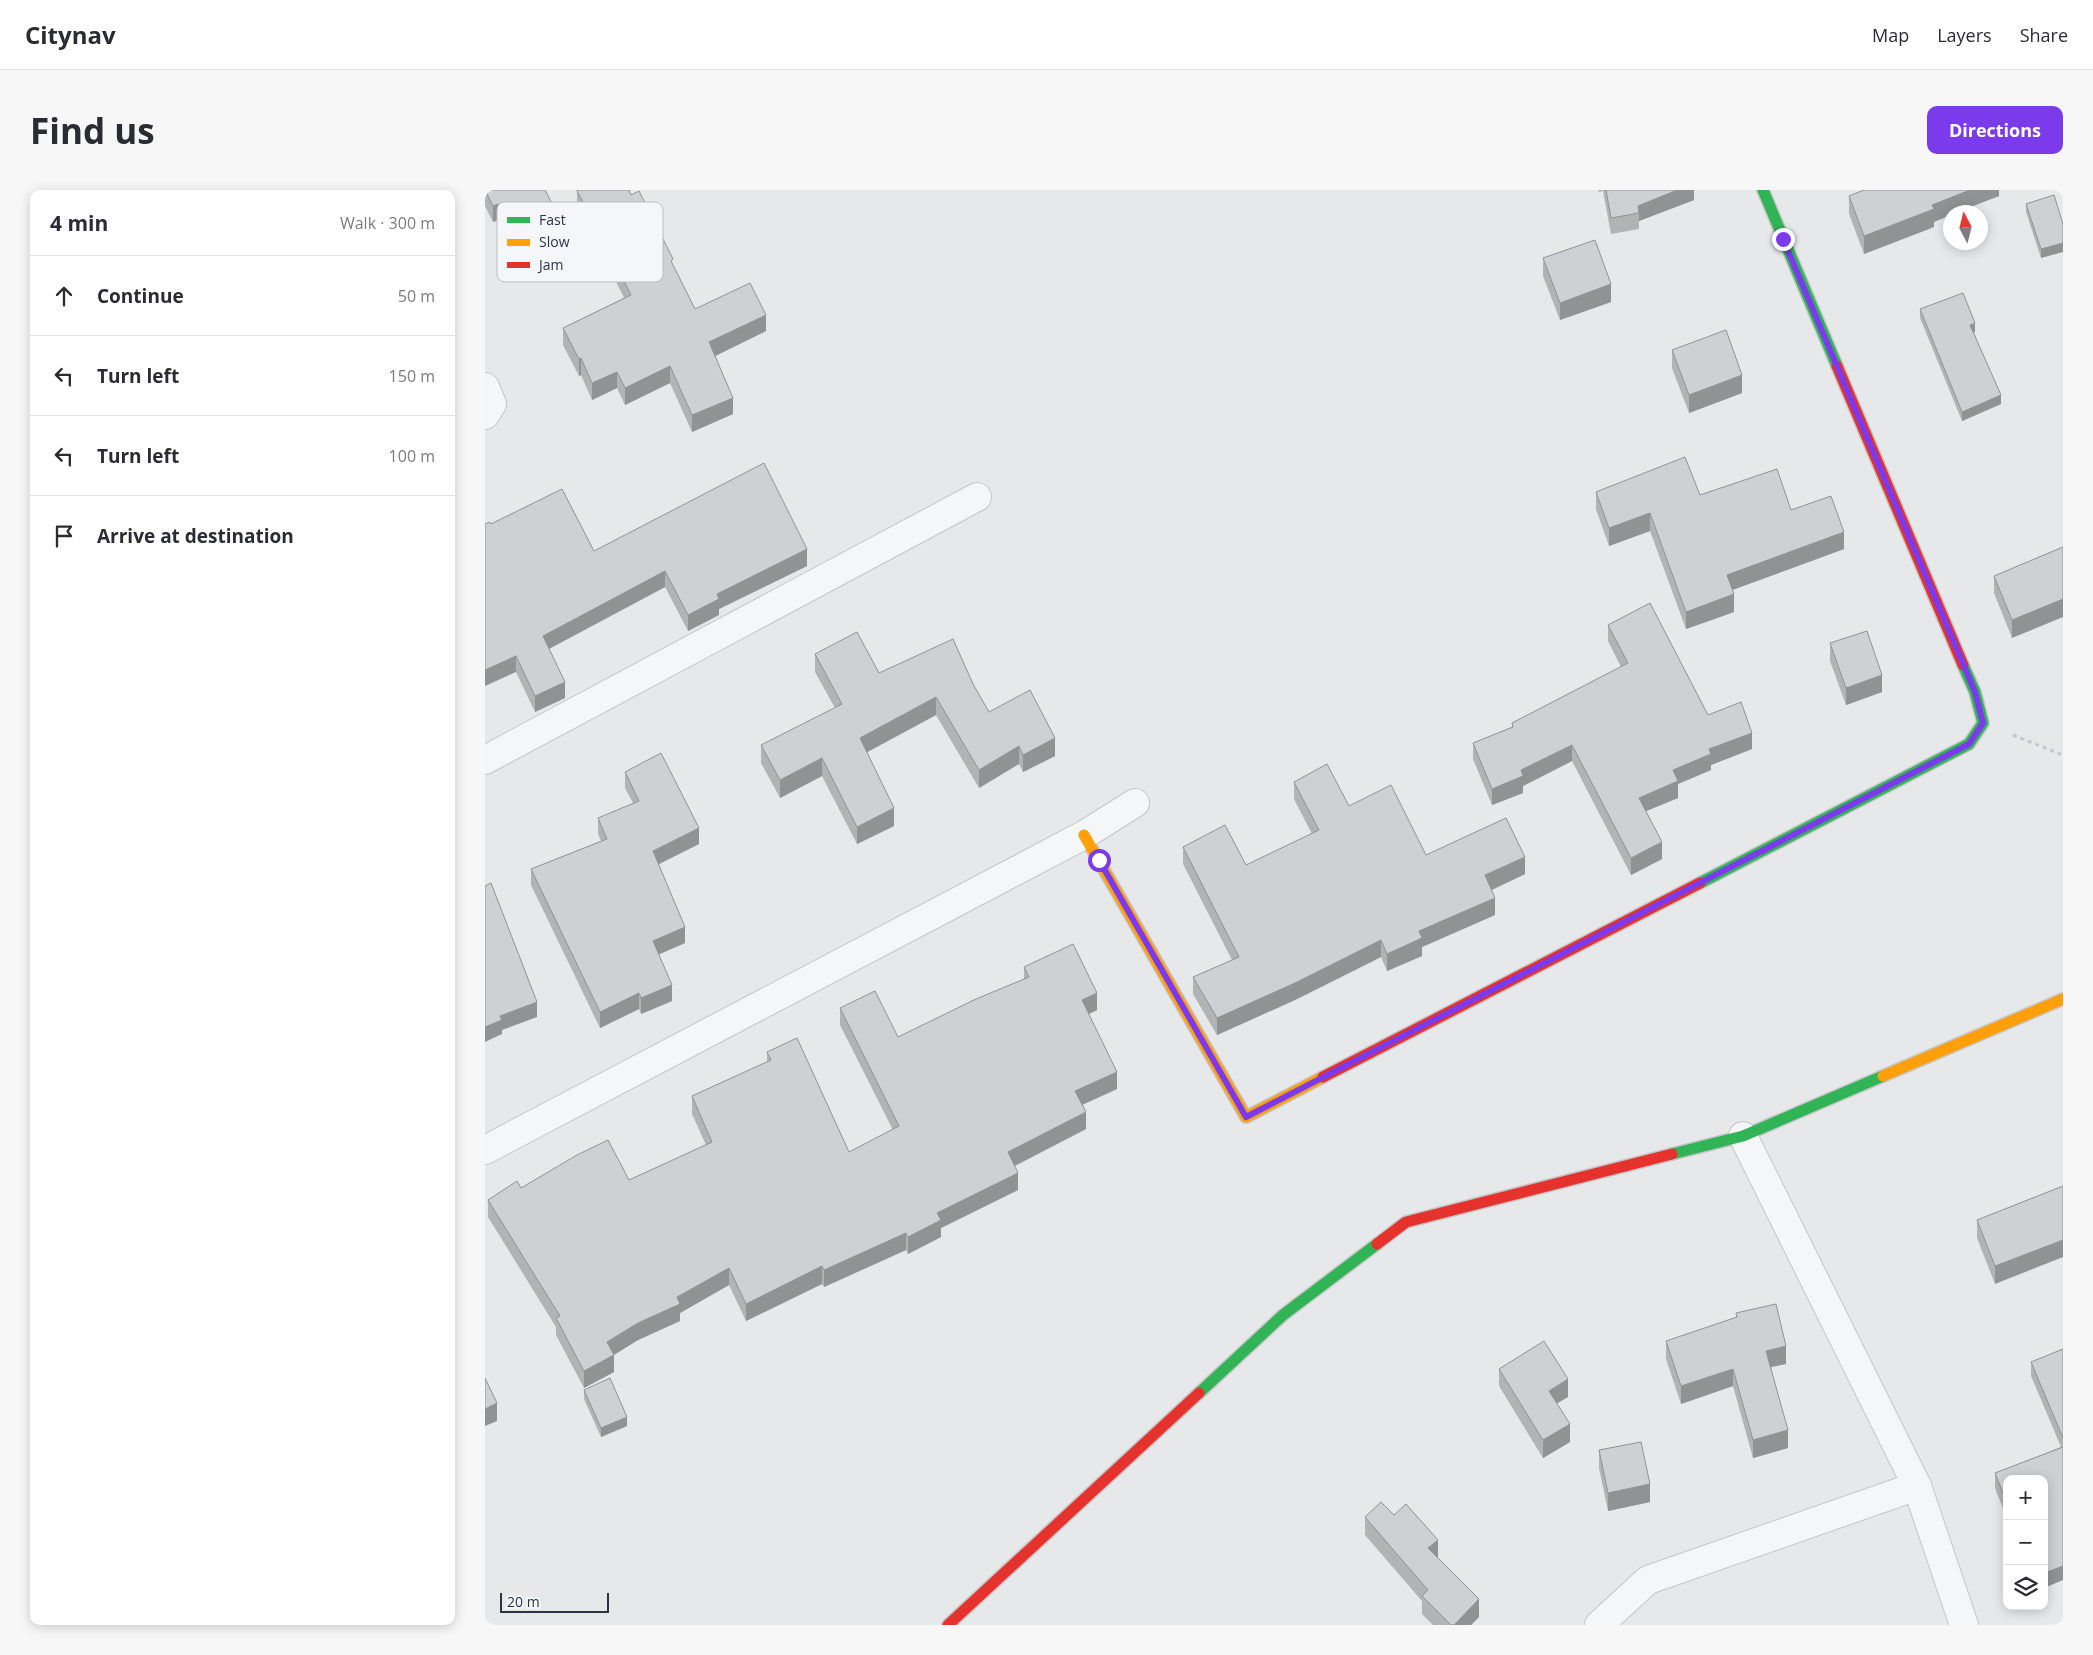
<!DOCTYPE html>
<html lang="en">
<head>
<meta charset="utf-8">
<style>
	body { margin:0; font-family:"Open Sans",sans-serif; background:#f7f7f7; color:#2b2b33 }
	.controls { position:absolute; right:15px; bottom:15px; display:grid; overflow:hidden; border-radius:10px; box-shadow:0 2px 12px #0003 }
	.controls button { width:45px; height:45px; display:grid; place-items:center; padding:0; border:0; border-bottom:1px solid #e1e1e2; background:#fff; color:#2b2b33; font:25px sans-serif }
	.compass { position:absolute; left:1458px; top:15px; width:45px; height:45px; border-radius:50%; background:#fff; box-shadow:0 2px 12px #0003; rotate:353deg }
	.scale { position:absolute; left:15px; bottom:12px; width:109px; box-sizing:border-box; padding-left:5px; border:2px solid #2b3445; border-top:0; font-size:14px; line-height:18px; white-space:nowrap; color:#2b3445; -webkit-text-stroke:4px #f4f6f9; paint-order:stroke }
	.stop { position:absolute; width:15px; height:15px; margin:-11px; border:4px solid #7c3aed; border-radius:50%; background:#fff }
	.stop.end { background:#7c3aed; border-color:#fff; box-shadow:0 1px 5px #0008 }
	.list { margin:0; padding:0; list-style:none }
	h2 { display:flex; justify-content:space-between; align-items:center; height:65px; margin:0; padding:0 20px; font-size:21px }
	h2 small { font-size:16px; font-weight:400; color:#7c7c81 }
	.list li { display:grid; grid-template-columns:32px 1fr auto; gap:15px; align-items:center; box-sizing:border-box; height:80px; padding:0 20px; border-top:1px solid #e1e1e2 }
	.list b { display:block; font-size:19px; white-space:nowrap }
	.list em { font-size:16px; font-style:normal; color:#7c7c81 }
	.icon { flex:none; width:28px; height:28px; fill:none; stroke:currentColor; stroke-width:2; stroke-linecap:round; stroke-linejoin:round }
	.map { position:relative; flex:none; width:1578px; height:1435px; overflow:hidden; border-radius:10px }
	header { display:flex; align-items:center; gap:30px; box-sizing:border-box; height:70px; padding:0 25px; background:#fff; border-bottom:1px solid #e1e1e2 }
	header strong { font-size:24px }
	nav { display:flex; gap:28px; margin-inline-start:auto; font-size:18px }
	.intro { display:flex; align-items:center; justify-content:space-between; box-sizing:border-box; height:120px; padding:0 30px }
	h1 { margin:0; font-size:35px }
	.button { padding:12px 22px; border-radius:10px; background:#7c3aed; color:#fff; font-size:18px; font-weight:700 }
	main { display:flex; gap:30px; padding:0 30px }
	aside { flex:1; background:#fff; border-radius:10px; box-shadow:0 2px 12px #0003 }
	.map>svg:first-child { display:block }
	.lines { fill:none; stroke-linecap:round; stroke-linejoin:round }
	.street-casing { stroke:#c4c6c8; stroke-width:30 }
	.fast-casing { stroke:#c4c6c8; stroke-width:14 }
	.slow-casing { stroke:#c4c6c8; stroke-width:14 }
	.jam-casing { stroke:#c4c6c8; stroke-width:14 }
	.path { stroke:#c5c6ca; stroke-width:3; stroke-dasharray:4 4; stroke-linecap:butt }
	.street { stroke:#f5f6f7; stroke-width:28 }
	.fast { stroke:#30b455; stroke-width:11 }
	.slow { stroke:#ff9f0a; stroke-width:11 }
	.jam { stroke:#e5322d; stroke-width:11 }
	.wall { fill:#b1b3b5 }
	.shaded-wall { fill:#909294 }
	.building { fill:#ced0d3; stroke:#909294 }
	.route { stroke:#7c3aed; stroke-width:6 }
	.key { fill:#f4f6f9; stroke:#b8bcc3; stroke-width:1 }
	.key-label { font-size:14px; fill:#2b3445 }
</style>
</head>
<body>
<header>
<strong>Citynav</strong>
<nav><a>Map</a><a>Layers</a><a>Share</a></nav>
</header>
<div class="intro"><h1>Find us</h1><a class="button">Directions</a></div>
<main>
<aside>
<h2>4 min<small>Walk · 300 m</small></h2>
<ul class="list">
<li><svg class="icon" aria-label="ahead" viewBox="0 0 24 24"><path d="M12 20V5M6 11l6-6 6 6"/></svg><div><b>Continue</b></div><em>50 m</em></li>
<li><svg class="icon" aria-label="left" viewBox="0 0 24 24"><path d="M17 20v-9H6M10 6l-5 5 5 5"/></svg><div><b>Turn left</b></div><em>150 m</em></li>
<li><svg class="icon" aria-label="left" viewBox="0 0 24 24"><path d="M17 20v-9H6M10 6l-5 5 5 5"/></svg><div><b>Turn left</b></div><em>100 m</em></li>
<li><svg class="icon" aria-label="arrive" viewBox="0 0 24 24"><path d="M6 21V4h12l-3 4 3 4H6"/></svg><div><b>Arrive at destination</b></div></li>
</ul>
</aside>
<div class="map">
<svg width="1578" height="1435" viewBox="0 0 1578 1435">
	<rect width="100%" height="100%" fill="#e6e8ea"/>
	<g class="lines">
		<g class="street-casing">
			<g id="street">
				<path d="M 0,197 L 7,214 L 0,225"/>
				<path d="M 0,570 L 492,307"/>
				<path d="M 1258,946 L 1432,1296 L 1479,1435"/>
				<path d="M 0,960 L 599,645 L 650,613"/>
				<path d="M 1114,1435 L 1163,1390 L 1432,1296"/>
			</g>
		</g>
		<g class="fast-casing">
			<g id="fast">
				<path d="M 1278,0 L 1352,176"/>
				<path d="M 1215,693 L 1484,554 L 1498,533 L 1490,502 L 1478,475"/>
				<path d="M 1187,964 L 1258,946 L 1398,886"/>
				<path d="M 714,1203 L 798,1125 L 892,1054"/>
			</g>
		</g>
		<g class="slow-casing">
			<g id="slow">
				<path d="M 599,645 L 761,927 L 838,887"/>
				<path d="M 1398,886 L 1578,809"/>
			</g>
		</g>
		<g class="jam-casing">
			<g id="jam">
				<path d="M 1352,176 L 1478,475"/>
				<path d="M 838,887 L 1215,693"/>
				<path d="M 892,1054 L 921,1032 L 1187,964"/>
				<path d="M 463,1435 L 714,1203"/>
			</g>
		</g>
		<path class="path" d="M 1528,545 L 1578,565"/>
		<use href="#street" class="street"/>
		<use href="#fast" class="fast"/>
		<use href="#slow" class="slow"/>
		<use href="#jam" class="jam"/>
	</g>
	<g class="wall">
		<path d="M 0,0 L 77,49 L 33,70 L 13,30 L 8,32 L 0,16 Z"/>
		<path d="M 1113,0 L 1209,0 L 1209,10 L 1154,31 L 1154,39 L 1126,44 L 1118,1 L 1114,2 Z"/>
		<path d="M 1514,0 L 1514,6 L 1472,22 L 1466,22 L 1449,32 L 1449,37 L 1379,64 L 1364,24 L 1364,6 Z"/>
		<path d="M 92,1 L 146,5 L 188,76 L 210,119 L 281,141 L 230,166 L 248,224 L 207,242 L 185,193 L 140,215 L 132,198 L 107,210 L 96,185 L 94,186 L 78,155 L 78,138 L 139,108 L 119,67 L 92,17 Z"/>
		<path d="M 1569,5 L 1556,68 L 1541,22 L 1541,14 Z"/>
		<path d="M 1058,68 L 1126,112 L 1075,130 L 1058,86 Z"/>
		<path d="M 1435,119 L 1490,142 L 1489,143 L 1516,214 L 1477,231 L 1435,128 Z"/>
		<path d="M 1187,160 L 1257,203 L 1204,223 L 1187,178 Z"/>
		<path d="M 1111,302 L 1215,305 L 1306,320 L 1359,359 L 1247,400 L 1249,422 L 1201,439 L 1165,341 L 1124,356 L 1111,319 Z"/>
		<path d="M 6,334 L 109,361 L 322,376 L 234,419 L 234,425 L 203,441 L 180,397 L 64,459 L 80,508 L 50,522 L 31,482 Z"/>
		<path d="M 1578,357 L 1527,448 L 1509,403 L 1509,386 Z"/>
		<path d="M 1123,435 L 1223,525 L 1267,559 L 1226,575 L 1226,580 L 1193,594 L 1193,608 L 1161,621 L 1177,669 L 1146,685 L 1087,571 L 1038,596 L 1038,603 L 1007,615 L 988,569 L 988,553 L 1027,537 L 1027,533 L 1136,477 L 1123,451 Z"/>
		<path d="M 1345,453 L 1397,502 L 1361,515 L 1345,471 Z"/>
		<path d="M 330,464 L 394,483 L 488,494 L 504,522 L 570,566 L 538,582 L 534,574 L 494,598 L 451,525 L 382,562 L 409,636 L 372,654 L 337,586 L 295,608 L 276,573 L 276,555 L 350,518 L 330,482 Z"/>
		<path d="M 140,582 L 214,654 L 174,674 L 200,753 L 174,764 L 187,811 L 156,824 L 154,819 L 115,838 L 46,695 L 46,679 L 116,651 L 113,644 L 113,628 L 148,613 L 140,598 Z"/>
		<path d="M 809,592 L 864,616 L 941,665 L 1040,684 L 1007,700 L 1010,725 L 937,757 L 937,766 L 902,781 L 896,767 L 810,810 L 732,845 L 708,804 L 708,787 L 747,770 L 698,674 L 698,657 L 761,675 L 827,644 L 809,609 Z"/>
		<path d="M 539,777 L 612,820 L 604,824 L 632,899 L 597,915 L 601,939 L 530,976 L 533,1000 L 456,1038 L 456,1047 L 423,1064 L 421,1060 L 339,1097 L 337,1094 L 261,1131 L 244,1095 L 195,1123 L 195,1131 L 153,1150 L 129,1165 L 129,1182 L 99,1198 L 71,1145 L 71,1137 L 3,1027 L 3,1010 L 36,998 L 144,990 L 221,955 L 207,924 L 207,906 L 282,872 L 282,862 L 364,962 L 408,940 L 355,835 L 355,818 L 413,847 L 539,789 Z"/>
		<path d="M 1578,996 L 1510,1094 L 1492,1048 L 1492,1030 Z"/>
		<path d="M 1251,1123 L 1301,1174 L 1286,1177 L 1303,1258 L 1268,1268 L 1248,1196 L 1196,1214 L 1181,1169 L 1181,1151 L 1251,1128 Z"/>
		<path d="M 1578,1159 L 1578,1390 L 1522,1289 L 1521,1326 L 1510,1298 L 1510,1283 L 1576,1257 L 1546,1186 L 1546,1172 Z"/>
		<path d="M 1014,1179 L 1083,1207 L 1072,1213 L 1085,1252 L 1058,1268 L 1014,1196 Z"/>
		<path d="M 99,1200 L 142,1236 L 116,1247 L 99,1209 Z"/>
		<path d="M 1114,1260 L 1165,1312 L 1123,1321 L 1114,1278 Z"/>
		<path d="M 880,1327 L 953,1368 L 994,1427 L 986,1435 L 948,1435 L 937,1424 L 937,1411 L 880,1345 Z"/>
	</g>
	<g class="shaded-wall">
		<path d="M 1192,0 L 1209,0 L 1209,10 L 1154,31 L 1154,23 L 1153,16 Z"/>
		<path d="M 1485,0 L 1514,0 L 1514,6 L 1472,22 L 1466,22 L 1466,25 L 1449,32 L 1449,37 L 1379,64 L 1379,46 L 1447,15 Z"/>
		<path d="M 13,14 L 13,30 L 8,32 L 8,16 Z"/>
		<path d="M 77,33 L 77,49 L 33,70 L 33,54 Z"/>
		<path d="M 1578,53 L 1578,62 L 1556,68 L 1556,59 Z"/>
		<path d="M 1126,94 L 1126,112 L 1075,130 L 1075,113 Z"/>
		<path d="M 281,125 L 281,141 L 224,169 L 224,152 Z"/>
		<path d="M 1490,133 L 1490,142 L 1485,144 L 1485,135 Z"/>
		<path d="M 96,168 L 96,185 L 94,186 L 94,169 Z"/>
		<path d="M 185,176 L 185,193 L 140,215 L 140,198 Z"/>
		<path d="M 132,182 L 132,198 L 107,210 L 107,193 Z"/>
		<path d="M 1257,185 L 1257,203 L 1204,223 L 1204,205 Z"/>
		<path d="M 1516,205 L 1516,214 L 1477,231 L 1477,222 Z"/>
		<path d="M 248,208 L 248,224 L 207,242 L 207,225 Z"/>
		<path d="M 1165,323 L 1165,341 L 1124,356 L 1124,338 Z"/>
		<path d="M 1359,342 L 1359,359 L 1242,402 L 1242,385 Z"/>
		<path d="M 322,359 L 322,376 L 234,419 L 234,425 L 203,441 L 203,425 L 232,404 Z"/>
		<path d="M 180,381 L 180,397 L 58,462 L 58,446 Z"/>
		<path d="M 1249,404 L 1249,422 L 1201,439 L 1201,422 Z"/>
		<path d="M 1578,409 L 1578,427 L 1527,448 L 1527,430 Z"/>
		<path d="M 31,466 L 31,482 L 0,496 L 0,480 Z"/>
		<path d="M 1397,485 L 1397,502 L 1361,515 L 1361,498 Z"/>
		<path d="M 80,492 L 80,508 L 50,522 L 50,506 Z"/>
		<path d="M 451,507 L 451,525 L 375,566 L 375,548 Z"/>
		<path d="M 1267,543 L 1267,559 L 1226,575 L 1226,580 L 1193,594 L 1193,608 L 1154,624 L 1154,608 L 1188,580 L 1224,559 Z"/>
		<path d="M 570,548 L 570,566 L 538,582 L 538,565 Z"/>
		<path d="M 1087,555 L 1087,571 L 1038,596 L 1038,603 L 1007,615 L 1007,599 L 1036,580 Z"/>
		<path d="M 534,556 L 534,574 L 494,598 L 494,580 Z"/>
		<path d="M 337,568 L 337,586 L 295,608 L 295,590 Z"/>
		<path d="M 409,618 L 409,636 L 372,654 L 372,637 Z"/>
		<path d="M 214,638 L 214,654 L 168,677 L 168,661 Z"/>
		<path d="M 1177,652 L 1177,669 L 1146,685 L 1146,668 Z"/>
		<path d="M 1040,667 L 1040,684 L 1000,703 L 1000,685 Z"/>
		<path d="M 1010,708 L 1010,725 L 937,757 L 937,766 L 902,781 L 902,764 L 934,741 Z"/>
		<path d="M 200,737 L 200,753 L 168,767 L 168,751 Z"/>
		<path d="M 896,750 L 896,767 L 810,810 L 732,845 L 732,828 Z"/>
		<path d="M 187,795 L 187,811 L 156,824 L 156,808 Z"/>
		<path d="M 154,803 L 154,819 L 115,838 L 115,822 Z"/>
		<path d="M 612,803 L 612,820 L 597,827 L 597,810 Z"/>
		<path d="M 52,812 L 52,827 L 17,840 L 17,844 L 0,852 L 0,837 L 15,826 Z"/>
		<path d="M 632,882 L 632,899 L 590,918 L 590,901 Z"/>
		<path d="M 601,922 L 601,939 L 523,979 L 523,962 Z"/>
		<path d="M 533,983 L 533,1000 L 456,1038 L 456,1047 L 423,1064 L 423,1047 L 452,1023 Z"/>
		<path d="M 421,1043 L 421,1060 L 339,1097 L 339,1080 Z"/>
		<path d="M 1578,1050 L 1578,1067 L 1510,1094 L 1510,1076 Z"/>
		<path d="M 337,1076 L 337,1094 L 261,1131 L 261,1114 Z"/>
		<path d="M 244,1078 L 244,1095 L 195,1123 L 195,1131 L 153,1150 L 127,1166 L 129,1165 L 129,1182 L 99,1198 L 99,1181 L 122,1152 L 192,1107 Z"/>
		<path d="M 1301,1156 L 1301,1174 L 1281,1178 L 1281,1161 Z"/>
		<path d="M 1248,1179 L 1248,1196 L 1196,1214 L 1196,1196 Z"/>
		<path d="M 1083,1189 L 1083,1207 L 1064,1218 L 1064,1201 Z"/>
		<path d="M 12,1213 L 12,1231 L 0,1236 L 0,1219 Z"/>
		<path d="M 142,1227 L 142,1236 L 116,1247 L 116,1238 Z"/>
		<path d="M 1085,1234 L 1085,1252 L 1058,1268 L 1058,1250 Z"/>
		<path d="M 1303,1240 L 1303,1258 L 1268,1268 L 1268,1250 Z"/>
		<path d="M 1165,1294 L 1165,1312 L 1123,1321 L 1123,1303 Z"/>
		<path d="M 1521,1311 L 1522,1311 L 1522,1325 L 1521,1326 Z"/>
		<path d="M 953,1350 L 953,1368 L 943,1358 Z"/>
		<path d="M 1578,1376 L 1578,1390 L 1559,1398 L 1559,1383 Z"/>
		<path d="M 994,1409 L 994,1427 L 986,1435 L 969,1435 Z"/>
	</g>
	<g class="building">
		<path d="M 0,0 L 60,0 L 77,33 L 33,54 L 13,14 L 8,16 Z"/>
		<path d="M 93,0 L 144,0 L 146,5 L 154,1 L 188,69 L 186,71 L 210,119 L 265,93 L 281,125 L 224,152 L 248,208 L 207,225 L 185,176 L 140,198 L 132,182 L 107,193 L 96,168 L 94,169 L 78,138 L 146,105 L 119,50 L 92,1 Z"/>
		<path d="M 1121,0 L 1192,0 L 1153,16 L 1154,23 L 1126,28 Z"/>
		<path d="M 1379,0 L 1485,0 L 1447,15 L 1449,19 L 1379,46 L 1364,6 Z"/>
		<path d="M 1569,5 L 1578,34 L 1578,53 L 1556,59 L 1541,14 Z"/>
		<path d="M 1110,50 L 1126,94 L 1075,113 L 1058,68 Z"/>
		<path d="M 1478,103 L 1490,133 L 1485,135 L 1516,205 L 1477,222 L 1435,119 Z"/>
		<path d="M 1241,140 L 1257,185 L 1204,205 L 1187,160 Z"/>
		<path d="M 1200,267 L 1215,305 L 1292,279 L 1306,320 L 1346,306 L 1359,342 L 1242,385 L 1249,404 L 1201,422 L 1165,323 L 1124,338 L 1111,302 Z"/>
		<path d="M 279,273 L 322,359 L 232,404 L 234,409 L 203,425 L 180,381 L 58,446 L 80,492 L 50,506 L 31,466 L 0,480 L 0,334 L 5,332 L 6,334 L 77,299 L 109,361 Z"/>
		<path d="M 1578,357 L 1578,409 L 1527,430 L 1509,386 Z"/>
		<path d="M 1165,413 L 1223,525 L 1256,512 L 1267,543 L 1224,559 L 1226,564 L 1188,580 L 1193,591 L 1154,608 L 1177,652 L 1146,668 L 1087,555 L 1036,580 L 1038,586 L 1007,599 L 988,553 L 1028,537 L 1027,533 L 1143,473 L 1123,435 Z"/>
		<path d="M 1382,441 L 1397,485 L 1361,498 L 1345,453 Z"/>
		<path d="M 372,442 L 394,483 L 468,449 L 488,494 L 504,522 L 545,500 L 570,548 L 538,565 L 534,556 L 494,580 L 451,507 L 375,548 L 409,618 L 372,637 L 337,568 L 295,590 L 276,555 L 357,514 L 330,464 Z"/>
		<path d="M 176,563 L 214,638 L 168,661 L 200,737 L 168,751 L 187,795 L 156,808 L 154,803 L 115,822 L 46,679 L 122,649 L 113,628 L 154,611 L 140,582 Z"/>
		<path d="M 842,574 L 864,616 L 906,595 L 941,665 L 1021,628 L 1040,667 L 1000,685 L 1010,708 L 934,741 L 937,748 L 902,764 L 896,750 L 810,793 L 732,828 L 708,787 L 754,767 L 698,657 L 740,635 L 761,675 L 834,640 L 809,592 Z"/>
		<path d="M 6,693 L 52,812 L 15,826 L 17,830 L 0,837 L 0,696 Z"/>
		<path d="M 588,754 L 612,803 L 597,810 L 632,882 L 590,901 L 601,922 L 523,962 L 533,983 L 452,1023 L 456,1030 L 423,1047 L 421,1043 L 339,1080 L 337,1076 L 261,1114 L 244,1078 L 192,1107 L 195,1114 L 153,1133 L 122,1152 L 129,1165 L 99,1181 L 71,1128 L 75,1126 L 3,1010 L 32,991 L 36,998 L 92,965 L 123,950 L 144,990 L 227,952 L 207,906 L 286,870 L 282,862 L 312,848 L 364,962 L 414,936 L 355,818 L 390,801 L 413,847 L 491,809 L 544,787 L 539,777 Z"/>
		<path d="M 1578,996 L 1578,1050 L 1510,1076 L 1492,1030 Z"/>
		<path d="M 1291,1114 L 1301,1156 L 1281,1161 L 1303,1240 L 1268,1250 L 1248,1179 L 1196,1196 L 1181,1151 L 1252,1127 L 1251,1123 Z"/>
		<path d="M 1059,1151 L 1083,1189 L 1064,1201 L 1085,1234 L 1058,1250 L 1014,1179 Z"/>
		<path d="M 1578,1159 L 1578,1248 L 1546,1172 Z"/>
		<path d="M 0,1188 L 12,1213 L 0,1219 Z"/>
		<path d="M 125,1188 L 142,1227 L 116,1238 L 99,1200 Z"/>
		<path d="M 1156,1252 L 1165,1294 L 1123,1303 L 1114,1260 Z"/>
		<path d="M 1578,1257 L 1578,1376 L 1559,1383 L 1559,1289 L 1522,1289 L 1522,1311 L 1521,1311 L 1510,1283 Z"/>
		<path d="M 896,1312 L 909,1325 L 921,1314 L 953,1350 L 943,1358 L 994,1409 L 969,1435 L 966,1435 L 937,1406 L 943,1400 L 880,1327 Z"/>
	</g>
	<g class="lines">
		<path class="route" d="M 614,670 L 761,927 L 1484,554 L 1498,533 L 1490,502 L 1298,49"/>
	</g>
	<rect x="12" y="12" width="166" height="80" rx="8" class="key"/>
	<rect x="22" y="27" width="23" height="6" fill="#30b455"/>
	<rect x="22" y="49" width="23" height="7" fill="#ff9f0a"/>
	<rect x="22" y="72" width="23" height="6" fill="#e5322d"/>
	<g class="key-label">
		<text x="54" y="35">Fast</text>
		<text x="54" y="57">Slow</text>
		<text x="54" y="80">Jam</text>
	</g>
</svg>
<div class="controls">
<button>+</button>
<button>−</button>
<button><svg class="icon" aria-label="layers" viewBox="0 0 24 24"><path d="M12 4l9 5-9 5-9-5zM3 14l9 5 9-5"/></svg></button>
</div>
<svg class="compass" viewBox="-18 -18 36 36"><path d="M0-13l5 13h-10z" fill="#e53935"/><path d="M0 13l5-13h-10z" fill="#7c7c81"/></svg>
<div class="scale">20 m</div>
<div class="stop" style="left:614px;top:670px"></div>
<div class="stop end" style="left:1298px;top:49px"></div>
</div>
</main>
</body>
</html>
